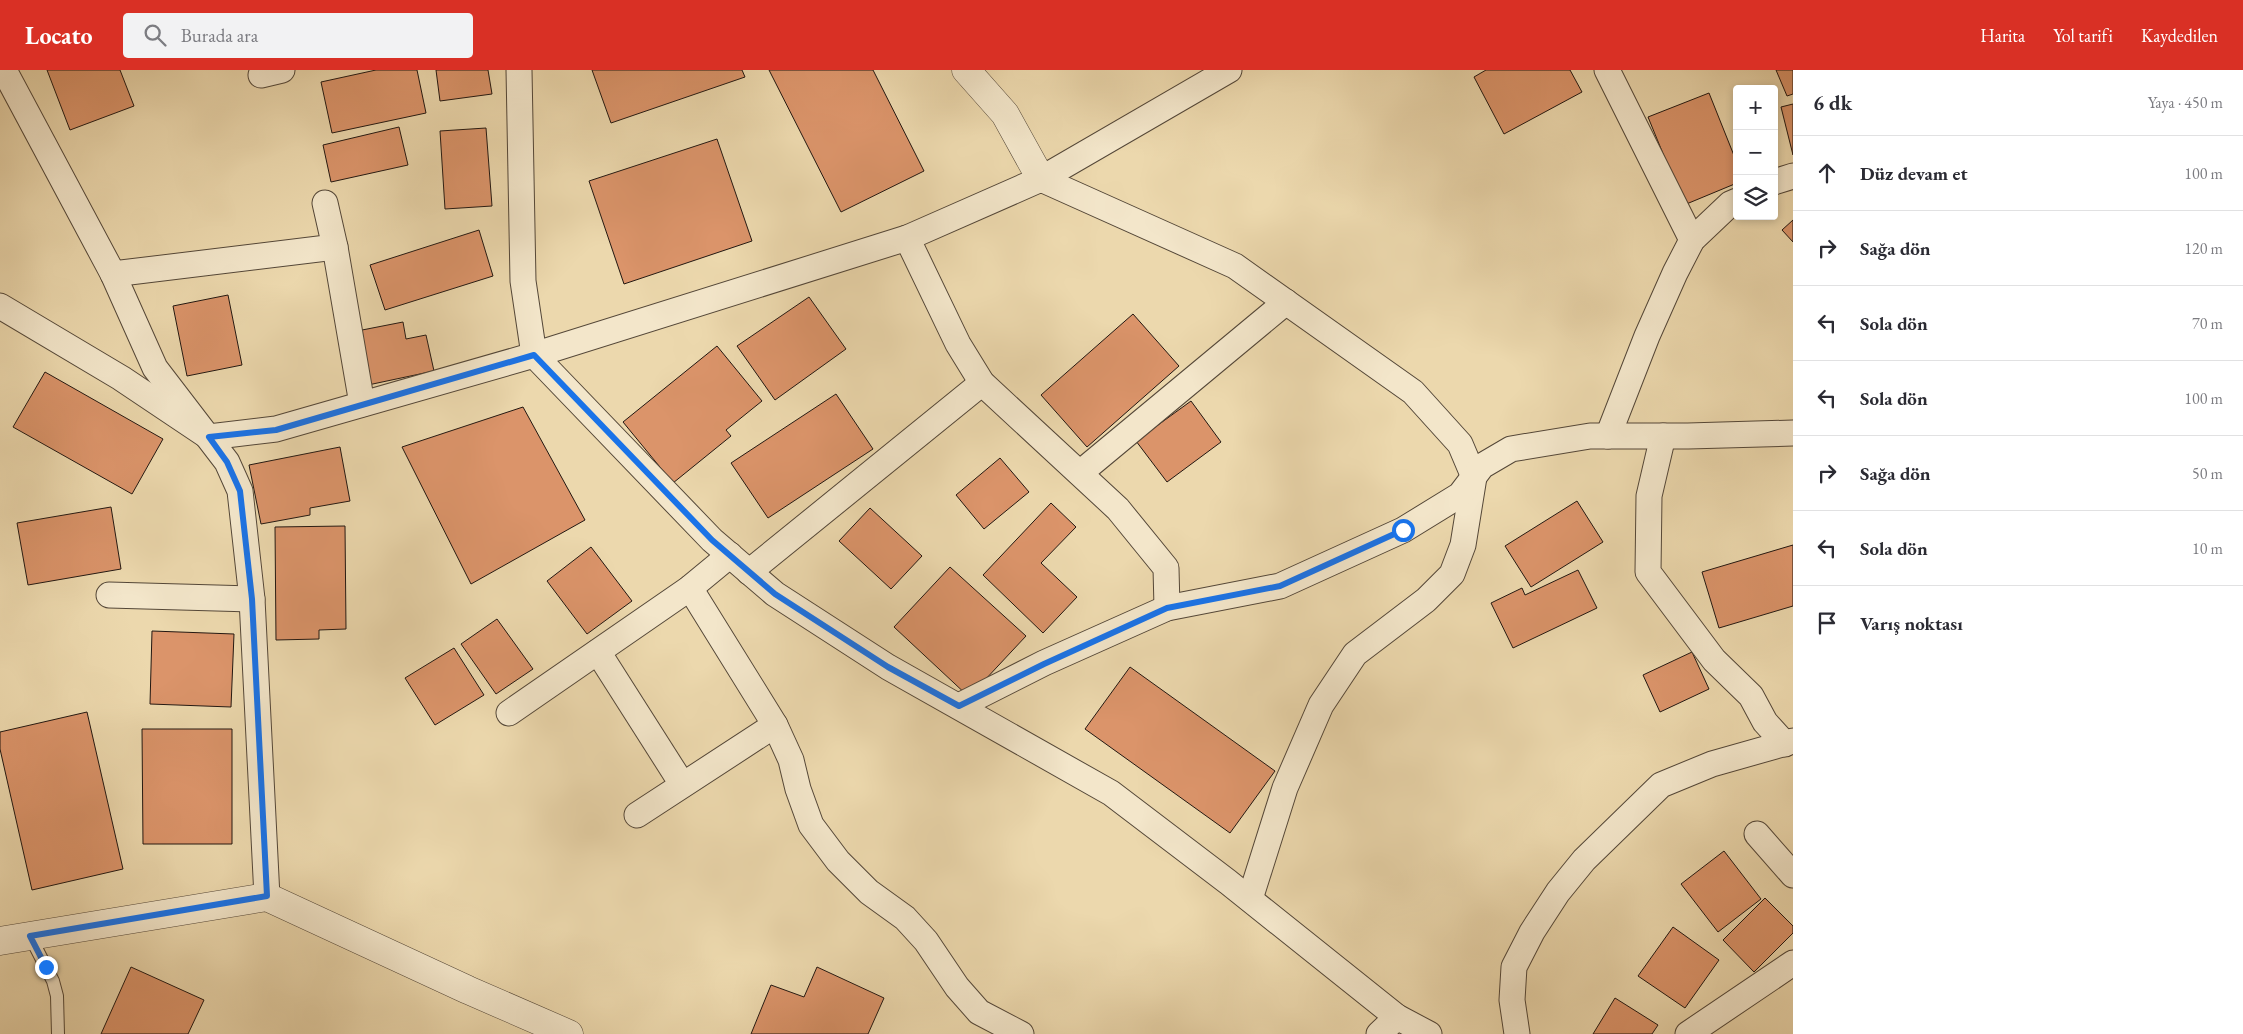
<!DOCTYPE html>
<html lang="tr">
<head>
<meta charset="utf-8">
<style>
	body { margin:0; font-family:"EB Garamond",serif; background:#f2f2f3; color:#2b2b33 }
	.controls { position:absolute; right:15px; top:15px; display:grid; overflow:hidden; border-radius:5px; box-shadow:0 2px 8px #0003 }
	.controls button { width:45px; height:45px; display:grid; place-items:center; padding:0; border:0; border-bottom:1px solid #e1e1e2; background:#fff; color:#2b2b33; font:25px sans-serif }
	.stop { position:absolute; width:15px; height:15px; margin:-11px; border:4px solid #1a73e8; border-radius:50%; background:#fff }
	.stop.end { background:#1a73e8; border-color:#fff; box-shadow:0 1px 5px #0008 }
	.list { margin:0; padding:0; list-style:none }
	h2 { display:flex; justify-content:space-between; align-items:center; height:65px; margin:0; padding:0 20px; font-size:21px }
	h2 small { font-size:16px; font-weight:400; color:#7c7c81 }
	.list li { display:grid; grid-template-columns:32px 1fr auto; gap:15px; align-items:center; box-sizing:border-box; height:75px; padding:0 20px; border-top:1px solid #e1e1e2 }
	.list b { display:block; font-size:19px; white-space:nowrap }
	.list em { font-size:16px; font-style:normal; color:#7c7c81 }
	.icon { flex:none; width:28px; height:28px; fill:none; stroke:currentColor; stroke-width:2; stroke-linecap:round; stroke-linejoin:round }
	.map { position:relative; flex:none; width:1793px; height:964px; overflow:hidden }
	header { display:flex; align-items:center; gap:30px; box-sizing:border-box; height:70px; padding:0 25px; background:#d93025; color:#fff }
	header strong { font-size:24px }
	nav { display:flex; gap:28px; margin-inline-start:auto; font-size:18px }
	.search { width:350px; height:45px; background:#f2f2f3; display:flex; align-items:center; gap:12px; box-sizing:border-box; padding:0 18px; border-radius:5px; color:#7c7c81; font-size:19px }
	main { display:flex }
	aside { flex:1; background:#fff }
	.map>svg:first-child { display:block }
	.building { fill:#db946a; stroke:#221711 }
	.lines { fill:none; stroke-linecap:round; stroke-linejoin:round }
	.service-casing { stroke:#544738; stroke-width:14 }
	.minor-casing { stroke:#544738; stroke-width:27 }
	.tertiary-casing { stroke:#544738; stroke-width:29 }
	.service { stroke:#f3e6ca; stroke-width:12 }
	.minor { stroke:#f3e6ca; stroke-width:25 }
	.tertiary { stroke:#f3e6ca; stroke-width:28 }
	.route { stroke:#1a73e8; stroke-width:6 }
</style>
</head>
<body>
<header>
<strong>Locato</strong>
<div class="search"><svg class="icon" aria-label="search" viewBox="0 0 24 24"><circle cx="10" cy="10" r="6"/><path d="M15 15l6 6"/></svg>Burada ara</div>
<nav><a>Harita</a><a>Yol tarifi</a><a>Kaydedilen</a></nav>
</header>
<main>
<div class="map">
<svg width="1793" height="964" viewBox="0 0 1793 964">
	<rect width="100%" height="100%" fill="#ecd8ad"/>
	<filter id="stains"><feTurbulence type="fractalNoise" baseFrequency=".004" numOctaves="4"/><feColorMatrix values="0 0 0 0 .2 0 0 0 0 .09 0 0 0 0 .02 0 0 0 .5 -.17"/></filter>
	<radialGradient id="worn" r=".72"><stop offset=".6" stop-color="#630" stop-opacity="0"/><stop offset="1" stop-color="#630" stop-opacity=".3"/></radialGradient>
	<g class="building">
		<path d="M 47,0 L 120,0 L 134,36 L 70,60 Z"/>
		<path d="M 376,0 L 417,0 L 426,43 L 332,63 L 321,12 Z"/>
		<path d="M 436,0 L 488,0 L 492,24 L 440,31 Z"/>
		<path d="M 592,0 L 742,0 L 745,7 L 611,53 Z"/>
		<path d="M 769,0 L 873,0 L 924,101 L 841,142 Z"/>
		<path d="M 1486,0 L 1570,0 L 1582,22 L 1504,64 L 1474,7 Z"/>
		<path d="M 1776,0 L 1793,0 L 1793,24 L 1787,26 Z"/>
		<path d="M 1709,23 L 1737,93 L 1737,113 L 1684,135 L 1648,47 Z"/>
		<path d="M 1793,34 L 1793,85 L 1781,37 Z"/>
		<path d="M 399,57 L 408,95 L 331,112 L 323,75 Z"/>
		<path d="M 486,58 L 492,136 L 445,139 L 440,61 Z"/>
		<path d="M 717,69 L 752,171 L 624,214 L 589,111 Z"/>
		<path d="M 1793,150 L 1793,172 L 1782,160 Z"/>
		<path d="M 479,160 L 493,206 L 385,240 L 370,195 Z"/>
		<path d="M 228,225 L 242,295 L 187,306 L 173,236 Z"/>
		<path d="M 809,227 L 846,279 L 775,330 L 737,276 Z"/>
		<path d="M 1133,244 L 1179,296 L 1087,377 L 1041,325 Z"/>
		<path d="M 403,252 L 406,269 L 426,265 L 434,301 L 368,315 L 357,261 Z"/>
		<path d="M 717,276 L 762,331 L 726,360 L 731,366 L 673,413 L 623,352 Z"/>
		<path d="M 45,302 L 163,369 L 132,424 L 13,357 Z"/>
		<path d="M 836,324 L 873,379 L 768,448 L 731,393 Z"/>
		<path d="M 1191,331 L 1221,372 L 1167,412 L 1136,371 Z"/>
		<path d="M 523,337 L 585,450 L 471,514 L 402,377 Z"/>
		<path d="M 340,377 L 350,431 L 310,438 L 310,445 L 261,454 L 249,395 Z"/>
		<path d="M 1000,388 L 1029,422 L 984,459 L 956,425 Z"/>
		<path d="M 1577,431 L 1603,472 L 1531,517 L 1505,476 Z"/>
		<path d="M 1051,433 L 1076,457 L 1041,493 L 1077,527 L 1043,563 L 983,505 Z"/>
		<path d="M 111,437 L 121,499 L 28,515 L 17,453 Z"/>
		<path d="M 870,438 L 922,486 L 891,519 L 839,471 Z"/>
		<path d="M 345,456 L 346,559 L 319,560 L 319,569 L 276,570 L 275,457 Z"/>
		<path d="M 1793,475 L 1793,536 L 1719,558 L 1702,502 Z"/>
		<path d="M 591,477 L 632,531 L 587,564 L 547,511 Z"/>
		<path d="M 950,497 L 1026,566 L 969,627 L 894,557 Z"/>
		<path d="M 1578,500 L 1597,538 L 1513,578 L 1491,533 L 1522,518 L 1525,525 Z"/>
		<path d="M 497,549 L 533,599 L 496,624 L 461,574 Z"/>
		<path d="M 152,561 L 234,564 L 231,637 L 150,634 Z"/>
		<path d="M 454,578 L 484,625 L 435,655 L 405,608 Z"/>
		<path d="M 1692,582 L 1709,619 L 1660,642 L 1643,605 Z"/>
		<path d="M 1130,597 L 1275,701 L 1230,763 L 1085,659 Z"/>
		<path d="M 87,642 L 123,799 L 32,820 L 0,679 L 0,662 Z"/>
		<path d="M 142,659 L 232,659 L 232,774 L 143,774 Z"/>
		<path d="M 1724,781 L 1761,829 L 1718,862 L 1681,814 Z"/>
		<path d="M 1765,828 L 1793,856 L 1793,863 L 1754,902 L 1723,870 Z"/>
		<path d="M 1673,857 L 1719,890 L 1685,938 L 1638,906 Z"/>
		<path d="M 131,897 L 204,930 L 188,964 L 101,964 Z"/>
		<path d="M 817,897 L 884,928 L 868,964 L 751,964 L 771,915 L 804,927 Z"/>
		<path d="M 1615,928 L 1658,955 L 1652,964 L 1593,964 Z"/>
	</g>
	<g class="lines">
		<g class="service-casing">
			<path id="service" d="M 30,866 L 53,911 L 57,926 L 58,964"/>
		</g>
		<g class="minor-casing">
			<g id="minor">
				<path d="M 4,0 L 113,204 L 155,298 L 227,392 L 240,421 L 252,529 L 267,827"/>
				<path d="M 519,0 L 523,211 L 534,285 L 712,470 L 775,524 L 888,597 L 1111,723 L 1228,812 L 1397,947 L 1429,964"/>
				<path d="M 1607,0 L 1692,170"/>
				<path d="M 261,5 L 282,0"/>
				<path d="M 1041,109 L 1235,196 L 1413,322 L 1460,374 L 1474,407 L 1463,475 L 1452,504 L 1426,530 L 1355,584 L 1321,635 L 1285,718 L 1250,829"/>
				<path d="M 1774,112 L 1793,106"/>
				<path d="M 325,133 L 335,177 L 362,334"/>
				<path d="M 907,168 L 958,274 L 982,313 L 1118,439 L 1166,498 L 1167,538"/>
				<path d="M 113,204 L 335,177"/>
				<path d="M 0,236 L 121,308 L 209,367 L 276,359 L 534,285 L 907,168 L 1041,109 L 1229,0"/>
				<path d="M 1608,366 L 1647,266 L 1675,203 L 1692,170 L 1730,134 L 1737,131"/>
				<path d="M 1663,366 L 1649,426 L 1648,502 L 1714,590 L 1751,626 L 1765,652 L 1785,674"/>
				<path d="M 1080,403 L 1286,232"/>
				<path d="M 749,502 L 982,313"/>
				<path d="M 690,518 L 775,655 L 791,690 L 798,719 L 811,755 L 838,791 L 869,822 L 905,848 L 926,871 L 957,917 L 979,942 L 1021,964"/>
				<path d="M 109,525 L 252,529"/>
				<path d="M 598,582 L 682,714"/>
				<path d="M 959,636 L 1044,593 L 1167,538 L 1280,516 L 1403,460 L 1460,425 L 1482,396 L 1511,379 L 1590,366 L 1688,366 L 1793,363"/>
				<path d="M 509,643 L 690,518 L 730,485"/>
				<path d="M 637,745 L 775,655"/>
				<path d="M 1757,764 L 1793,805"/>
				<path d="M 1379,964 L 1397,947"/>
				<path d="M 1517,964 L 1512,930 L 1514,897 L 1532,862 L 1558,822 L 1584,790 L 1661,715 L 1712,694 L 1793,671"/>
				<path d="M 1688,964 L 1793,893"/>
			</g>
		</g>
		<g class="tertiary-casing">
			<g id="tertiary">
				<path d="M 966,0 L 1005,44 L 1041,109"/>
				<path d="M 0,871 L 267,827 L 468,920 L 569,964"/>
			</g>
		</g>
		<use href="#service" class="service"/>
		<use href="#minor" class="minor"/>
		<use href="#tertiary" class="tertiary"/>
	</g>
	<g class="lines">
		<path class="route" d="M 46,897 L 30,866 L 267,826 L 252,529 L 240,421 L 227,392 L 209,367 L 276,360 L 534,285 L 712,470 L 775,524 L 888,597 L 959,636 L 1044,594 L 1167,538 L 1280,516 L 1403,460"/>
	</g>
	<rect width="100%" height="100%" filter="url(#stains)"/>
	<rect width="100%" height="100%" fill="url(#worn)"/>
</svg>
<div class="controls">
<button>+</button>
<button>−</button>
<button><svg class="icon" aria-label="layers" viewBox="0 0 24 24"><path d="M12 4l9 5-9 5-9-5zM3 14l9 5 9-5"/></svg></button>
</div>
<div class="stop" style="left:1403px;top:460px"></div>
<div class="stop end" style="left:46px;top:897px"></div>
</div>
<aside>
<h2>6 dk<small>Yaya · 450 m</small></h2>
<ul class="list">
<li><svg class="icon" aria-label="ahead" viewBox="0 0 24 24"><path d="M12 20V5M6 11l6-6 6 6"/></svg><div><b>Düz devam et</b></div><em>100 m</em></li>
<li><svg class="icon" aria-label="right" viewBox="0 0 24 24"><path d="M7 20v-9h11M14 6l5 5-5 5"/></svg><div><b>Sağa dön</b></div><em>120 m</em></li>
<li><svg class="icon" aria-label="left" viewBox="0 0 24 24"><path d="M17 20v-9H6M10 6l-5 5 5 5"/></svg><div><b>Sola dön</b></div><em>70 m</em></li>
<li><svg class="icon" aria-label="left" viewBox="0 0 24 24"><path d="M17 20v-9H6M10 6l-5 5 5 5"/></svg><div><b>Sola dön</b></div><em>100 m</em></li>
<li><svg class="icon" aria-label="right" viewBox="0 0 24 24"><path d="M7 20v-9h11M14 6l5 5-5 5"/></svg><div><b>Sağa dön</b></div><em>50 m</em></li>
<li><svg class="icon" aria-label="left" viewBox="0 0 24 24"><path d="M17 20v-9H6M10 6l-5 5 5 5"/></svg><div><b>Sola dön</b></div><em>10 m</em></li>
<li><svg class="icon" aria-label="arrive" viewBox="0 0 24 24"><path d="M6 21V4h12l-3 4 3 4H6"/></svg><div><b>Varış noktası</b></div></li>
</ul>
</aside>
</main>
</body>
</html>
